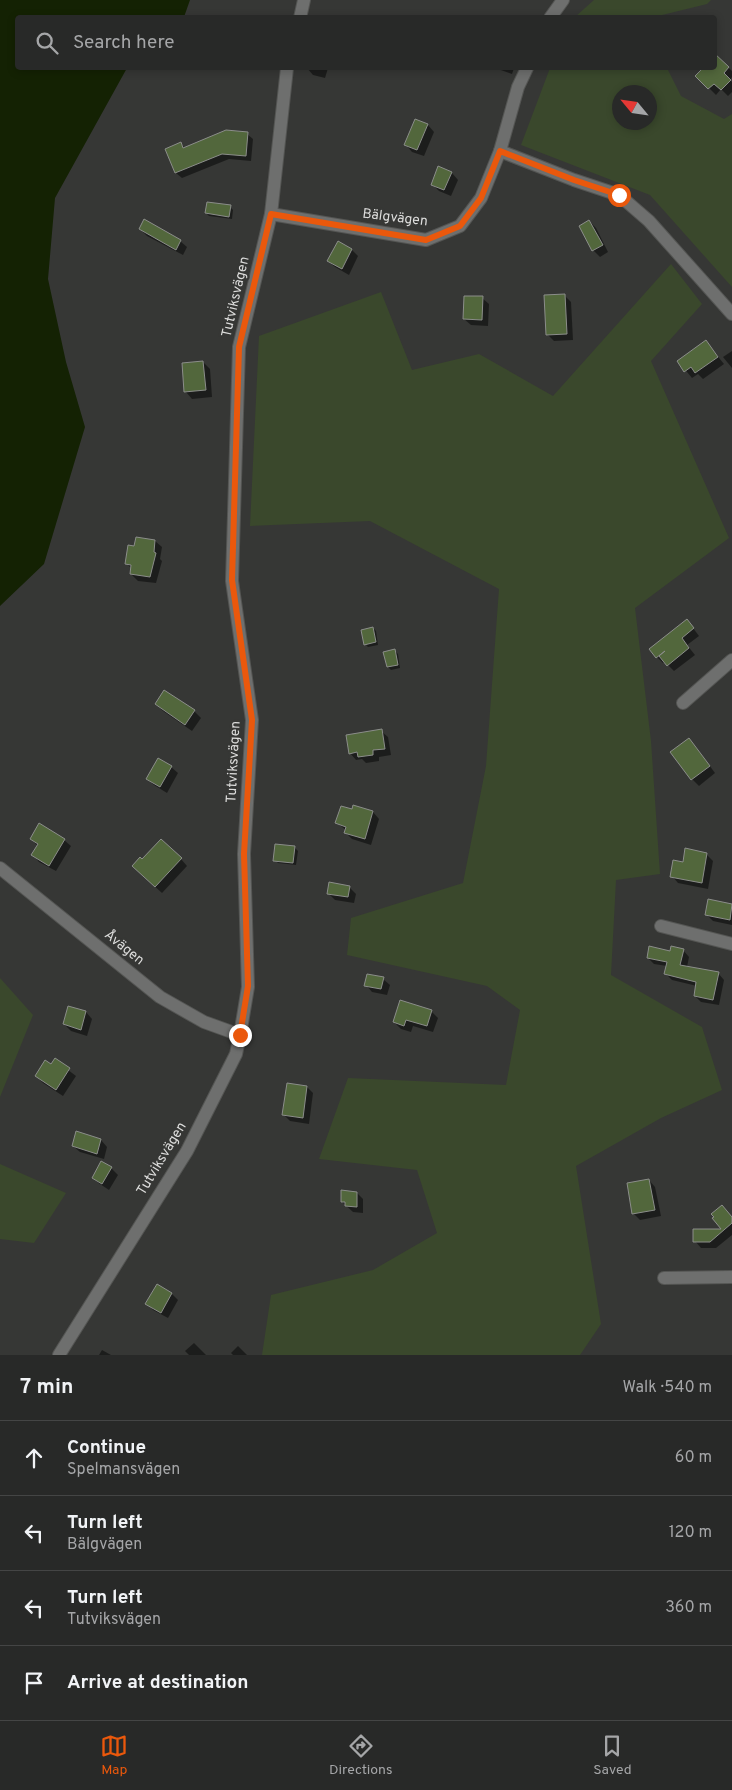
<!DOCTYPE html>
<html lang="en">
<head>
<meta charset="utf-8">
<style>
	body { margin:0; font-family:Overpass,sans-serif; background:#343534; color:#f1f3f6 }
	.compass { position:absolute; left:612px; top:85px; width:45px; height:45px; border-radius:50%; background:#282928; box-shadow:0 2px 8px #0003; rotate:299deg }
	.stop { position:absolute; width:15px; height:15px; margin:-11px; border:4px solid #ea580c; border-radius:50%; background:#fff }
	.stop.end { background:#ea580c; border-color:#fff; box-shadow:0 1px 5px #0008 }
	.list { margin:0; padding:0; list-style:none }
	h2 { display:flex; justify-content:space-between; align-items:center; height:65px; margin:0; padding:0 20px; font-size:21px }
	h2 small { font-size:16px; font-weight:400; color:#a5a6a8 }
	.list li { display:grid; grid-template-columns:32px 1fr auto; gap:15px; align-items:center; box-sizing:border-box; height:75px; padding:0 20px; border-top:1px solid #444545 }
	.list b { display:block; font-size:19px; white-space:nowrap }
	.list p { margin:0; font-size:16px; white-space:nowrap; color:#a5a6a8 }
	.list em { font-size:16px; font-style:normal; color:#a5a6a8 }
	.icon { flex:none; width:28px; height:28px; fill:none; stroke:currentColor; stroke-width:2; stroke-linecap:round; stroke-linejoin:round }
	.map { position:relative; flex:none; width:732px; height:1355px; overflow:hidden }
	.search { position:absolute; background:#282928; box-shadow:0 2px 8px #0003; left:15px; right:15px; top:15px; height:55px; display:flex; align-items:center; gap:12px; box-sizing:border-box; padding:0 18px; border-radius:5px; color:#a5a6a8; font-size:19px }
	.sheet { height:365px; background:#282928 }
	nav { display:flex; justify-content:space-around; align-items:center; box-sizing:border-box; height:70px; border-top:1px solid #444545; background:#282928; font-size:14px; color:#a5a6a8 }
	nav a { display:grid; justify-items:center; gap:2px }
	nav .on { color:#ea580c }
	.map>svg:first-child { display:block }
	.green { fill:#3a482c; fill-rule:evenodd }
	.water { fill:#142203 }
	.shadow { fill:#0007 }
	.building { fill:#52673c; stroke:#8b8d8a }
	.lines { fill:none; stroke-linecap:round; stroke-linejoin:round }
	.minor-casing { stroke:#545553; stroke-width:14 }
	.minor { stroke:#6e6f6e; stroke-width:12 }
	.route { stroke:#ea580c; stroke-width:6 }
	.labels { text-anchor:middle; dominant-baseline:central; stroke-width:4.5; stroke-linejoin:round; paint-order:stroke }
	.street-label { font-size:14px; fill:#dddddc; stroke:#363735 }
</style>
</head>
<body>
<div class="map">
<svg width="732" height="1355" viewBox="0 0 732 1355">
	<rect width="100%" height="100%" fill="#363735"/>
	<g class="green">
		<path d="M 594,0 L 711,0 L 707,4 L 654,17 L 575,17 Z"/>
		<path d="M 550,68 L 667,68 L 681,96 L 724,119 L 732,114 L 732,287 L 650,195 L 521,145 ZM 650,92 L 650,122 L 620,122 L 620,92 Z"/>
		<path d="M 671,264 L 702,304 L 651,361 L 729,538 L 635,608 L 651,741 L 660,874 L 616,880 L 611,975 L 702,1027 L 722,1090 L 661,1118 L 576,1166 L 601,1324 L 580,1355 L 262,1355 L 271,1295 L 373,1270 L 437,1233 L 417,1170 L 319,1159 L 348,1078 L 506,1085 L 520,1010 L 487,986 L 347,955 L 351,918 L 463,883 L 486,766 L 499,589 L 370,521 L 250,526 L 259,336 L 381,292 L 412,370 L 479,354 L 553,396 Z"/>
		<path d="M 0,978 L 33,1015 L 0,1097 Z"/>
		<path d="M 0,1164 L 66,1193 L 34,1243 L 0,1239 Z"/>
	</g>
	<path class="water" d="M 0,0 L 190,0 L 184,17 L 18,18 L 18,68 L 127,68 L 55,198 L 48,279 L 66,362 L 85,427 L 44,564 L 0,606 Z"/>
	<g class="shadow">
		<path d="M 716,56 L 732,71 L 732,77 L 730,80 L 732,82 L 732,92 L 728,96 L 721,89 L 716,95 L 697,76 L 702,71 L 700,68 L 714,68 Z"/>
		<path d="M 307,68 L 328,68 L 325,78 L 313,75 Z"/>
		<path d="M 495,68 L 514,68 L 512,74 Z"/>
		<path d="M 416,120 L 428,125 L 434,132 L 424,156 L 412,152 L 406,145 Z"/>
		<path d="M 247,134 L 253,139 L 251,161 L 229,159 L 182,178 L 176,173 L 181,144 L 185,148 Z"/>
		<path d="M 439,168 L 452,173 L 458,180 L 451,196 L 439,191 L 432,184 Z"/>
		<path d="M 230,207 L 233,210 L 232,219 L 209,216 L 206,213 Z"/>
		<path d="M 589,221 L 596,228 L 608,252 L 600,257 L 593,250 Z"/>
		<path d="M 140,229 L 180,241 L 187,247 L 183,255 L 147,236 Z"/>
		<path d="M 338,243 L 352,250 L 358,256 L 349,275 L 335,267 L 328,261 Z"/>
		<path d="M 564,295 L 571,302 L 573,340 L 554,341 L 548,335 Z"/>
		<path d="M 482,298 L 489,304 L 488,326 L 471,325 L 464,319 Z"/>
		<path d="M 706,342 L 724,364 L 703,379 L 698,374 L 692,378 L 678,361 Z"/>
		<path d="M 732,351 L 732,368 L 723,357 Z"/>
		<path d="M 203,362 L 210,369 L 212,397 L 192,399 L 186,392 L 183,364 Z"/>
		<path d="M 155,541 L 162,547 L 160,559 L 162,561 L 156,583 L 138,581 L 131,574 L 132,569 L 126,563 L 135,548 Z"/>
		<path d="M 373,628 L 376,631 L 378,645 L 368,647 L 365,644 Z"/>
		<path d="M 693,628 L 699,636 L 687,645 L 695,655 L 674,671 L 665,662 L 663,663 L 657,657 Z"/>
		<path d="M 395,651 L 398,654 L 400,668 L 391,670 L 388,667 Z"/>
		<path d="M 165,691 L 194,711 L 201,718 L 192,731 L 163,711 L 156,704 Z"/>
		<path d="M 381,731 L 388,737 L 391,755 L 379,757 L 379,761 L 366,763 L 362,759 L 356,760 L 350,753 Z"/>
		<path d="M 695,746 L 715,773 L 699,786 L 692,779 Z"/>
		<path d="M 171,767 L 178,773 L 167,793 L 154,785 L 147,779 Z"/>
		<path d="M 373,812 L 379,819 L 371,845 L 352,839 L 346,833 L 346,830 L 337,823 Z"/>
		<path d="M 31,839 L 64,840 L 71,846 L 56,871 L 39,862 L 33,855 L 38,846 Z"/>
		<path d="M 295,848 L 298,851 L 296,865 L 278,863 L 275,860 Z"/>
		<path d="M 706,854 L 713,861 L 708,889 L 678,883 L 672,876 L 684,863 Z"/>
		<path d="M 181,859 L 187,866 L 162,893 L 140,873 L 142,861 Z"/>
		<path d="M 349,887 L 356,894 L 354,903 L 335,900 L 328,893 Z"/>
		<path d="M 709,900 L 732,905 L 732,925 L 713,921 L 706,914 Z"/>
		<path d="M 683,950 L 689,957 L 687,967 L 718,973 L 724,980 L 719,1005 L 701,1002 L 695,996 L 697,986 L 672,980 L 666,974 L 667,966 L 654,964 L 648,958 Z"/>
		<path d="M 383,979 L 390,985 L 387,995 L 372,992 L 366,985 Z"/>
		<path d="M 431,1011 L 438,1018 L 433,1032 L 413,1026 L 411,1032 L 401,1029 L 394,1022 Z"/>
		<path d="M 86,1012 L 92,1019 L 87,1036 L 71,1031 L 64,1024 Z"/>
		<path d="M 55,1060 L 76,1076 L 63,1096 L 43,1083 L 36,1076 L 52,1066 Z"/>
		<path d="M 307,1087 L 313,1093 L 309,1124 L 290,1121 L 284,1115 Z"/>
		<path d="M 101,1140 L 107,1147 L 104,1159 L 80,1152 L 73,1146 Z"/>
		<path d="M 111,1168 L 118,1175 L 109,1190 L 100,1184 L 93,1178 Z"/>
		<path d="M 649,1180 L 655,1187 L 661,1216 L 640,1220 L 633,1213 Z"/>
		<path d="M 356,1192 L 363,1199 L 363,1213 L 353,1212 L 342,1202 Z"/>
		<path d="M 732,1218 L 732,1235 L 716,1248 L 701,1248 L 695,1241 L 723,1230 Z"/>
		<path d="M 172,1294 L 178,1300 L 168,1318 L 153,1310 L 147,1303 Z"/>
		<path d="M 194,1343 L 206,1355 L 189,1355 L 185,1351 Z"/>
		<path d="M 238,1346 L 247,1355 L 233,1355 L 231,1353 Z"/>
		<path d="M 102,1350 L 111,1355 L 99,1355 Z"/>
	</g>
	<g class="building">
		<path d="M 714,53 L 729,67 L 724,73 L 731,80 L 721,90 L 714,84 L 708,89 L 695,76 L 703,68 L 714,68 Z"/>
		<path d="M 415,119 L 428,124 L 417,150 L 404,145 Z"/>
		<path d="M 226,130 L 248,132 L 246,156 L 222,154 L 175,173 L 165,149 L 181,142 L 183,148 Z"/>
		<path d="M 438,166 L 452,172 L 444,190 L 431,185 Z"/>
		<path d="M 207,202 L 231,205 L 229,217 L 205,213 Z"/>
		<path d="M 144,219 L 181,240 L 176,250 L 139,229 Z"/>
		<path d="M 589,220 L 603,245 L 592,251 L 579,226 Z"/>
		<path d="M 338,241 L 352,249 L 342,269 L 327,261 Z"/>
		<path d="M 565,294 L 567,334 L 546,335 L 544,295 Z"/>
		<path d="M 464,296 L 483,296 L 482,320 L 463,319 Z"/>
		<path d="M 706,340 L 718,357 L 695,373 L 691,367 L 684,372 L 677,361 Z"/>
		<path d="M 203,361 L 206,390 L 184,392 L 182,363 Z"/>
		<path d="M 136,537 L 155,540 L 154,552 L 156,553 L 150,577 L 130,574 L 131,565 L 125,564 L 128,545 L 134,546 Z"/>
		<path d="M 687,619 L 694,628 L 682,638 L 689,648 L 667,666 L 659,656 L 665,651 L 656,658 L 649,649 Z"/>
		<path d="M 373,627 L 376,642 L 364,645 L 361,630 Z"/>
		<path d="M 395,649 L 398,665 L 387,667 L 383,652 Z"/>
		<path d="M 164,690 L 195,710 L 185,725 L 155,704 Z"/>
		<path d="M 382,729 L 385,749 L 373,750 L 373,755 L 358,757 L 357,752 L 349,754 L 346,735 Z"/>
		<path d="M 689,738 L 710,766 L 691,780 L 670,752 Z"/>
		<path d="M 158,758 L 172,766 L 160,787 L 146,779 Z"/>
		<path d="M 353,805 L 373,811 L 365,839 L 344,833 L 346,827 L 335,823 L 341,806 L 352,809 Z"/>
		<path d="M 39,823 L 65,839 L 49,866 L 31,855 L 38,844 L 30,839 Z"/>
		<path d="M 161,839 L 182,858 L 155,887 L 132,866 L 140,857 L 142,859 Z"/>
		<path d="M 275,844 L 295,846 L 293,863 L 273,861 Z"/>
		<path d="M 685,848 L 707,853 L 702,883 L 670,877 L 673,860 L 683,862 Z"/>
		<path d="M 329,882 L 350,886 L 348,897 L 327,894 Z"/>
		<path d="M 708,899 L 732,904 L 730,920 L 705,915 Z"/>
		<path d="M 649,946 L 670,951 L 671,946 L 684,949 L 680,965 L 719,972 L 713,1000 L 694,996 L 696,982 L 664,974 L 667,962 L 647,958 Z"/>
		<path d="M 367,974 L 384,977 L 381,989 L 364,986 Z"/>
		<path d="M 400,1000 L 432,1010 L 427,1026 L 406,1020 L 404,1026 L 393,1022 Z"/>
		<path d="M 68,1006 L 86,1011 L 81,1030 L 63,1024 Z"/>
		<path d="M 55,1058 L 70,1068 L 56,1090 L 35,1076 L 45,1060 L 51,1064 Z"/>
		<path d="M 287,1083 L 307,1086 L 303,1118 L 282,1115 Z"/>
		<path d="M 76,1131 L 101,1139 L 97,1154 L 72,1146 Z"/>
		<path d="M 101,1161 L 112,1167 L 102,1184 L 92,1178 Z"/>
		<path d="M 649,1179 L 655,1210 L 632,1214 L 627,1183 Z"/>
		<path d="M 341,1190 L 357,1192 L 357,1207 L 345,1206 L 345,1202 L 341,1202 Z"/>
		<path d="M 722,1205 L 732,1217 L 732,1223 L 710,1242 L 693,1242 L 693,1229 L 721,1229 L 712,1218 L 714,1217 L 711,1214 Z"/>
		<path d="M 157,1284 L 172,1293 L 161,1313 L 145,1304 Z"/>
	</g>
	<g class="lines">
		<g class="minor-casing">
			<g id="minor">
				<path d="M 300,18 L 304,0"/>
				<path d="M 550,18 L 563,0"/>
				<path d="M 500,151 L 574,180 L 619,195 L 649,221 L 732,314"/>
				<path d="M 271,214 L 426,240 L 460,226 L 481,198 L 500,151 L 518,87 L 527,68"/>
				<path d="M 683,703 L 732,660"/>
				<path d="M 0,868 L 160,997 L 204,1022 L 240,1035"/>
				<path d="M 661,926 L 732,944"/>
				<path d="M 664,1278 L 732,1277"/>
				<path d="M 59,1355 L 187,1151 L 236,1054 L 240,1035 L 248,987 L 244,854 L 252,720 L 232,581 L 239,347 L 271,214 L 287,68"/>
			</g>
		</g>
		<use href="#minor" class="minor"/>
	</g>
	<g class="lines">
		<path class="route" d="M 240,1035 L 248,986 L 244,854 L 252,720 L 232,580 L 239,347 L 271,214 L 426,240 L 460,226 L 481,198 L 500,151 L 574,180 L 619,195"/>
	</g>
	<g class="labels">
		<g class="street-label">
			<text transform="translate(395 218) rotate(7)">Bälgvägen</text>
			<text transform="translate(236 297) rotate(-77)">Tutviksvägen</text>
			<text transform="translate(234 762) rotate(-87)">Tutviksvägen</text>
			<text transform="translate(124 948) rotate(39)">Åvägen</text>
			<text transform="translate(162 1159) rotate(-59)">Tutviksvägen</text>
		</g>
	</g>
</svg>
<svg class="compass" viewBox="-18 -18 36 36"><path d="M0-13l5 13h-10z" fill="#e53935"/><path d="M0 13l5-13h-10z" fill="#a5a6a8"/></svg>
<div class="stop" style="left:619px;top:195px"></div>
<div class="stop end" style="left:240px;top:1035px"></div>
<div class="search"><svg class="icon" aria-label="search" viewBox="0 0 24 24"><circle cx="10" cy="10" r="6"/><path d="M15 15l6 6"/></svg>Search here</div>
</div>
<section class="sheet">
<h2>7 min<small>Walk · 540 m</small></h2>
<ul class="list">
<li><svg class="icon" aria-label="ahead" viewBox="0 0 24 24"><path d="M12 20V5M6 11l6-6 6 6"/></svg><div><b>Continue</b><p>Spelmansvägen</p></div><em>60 m</em></li>
<li><svg class="icon" aria-label="left" viewBox="0 0 24 24"><path d="M17 20v-9H6M10 6l-5 5 5 5"/></svg><div><b>Turn left</b><p>Bälgvägen</p></div><em>120 m</em></li>
<li><svg class="icon" aria-label="left" viewBox="0 0 24 24"><path d="M17 20v-9H6M10 6l-5 5 5 5"/></svg><div><b>Turn left</b><p>Tutviksvägen</p></div><em>360 m</em></li>
<li><svg class="icon" aria-label="arrive" viewBox="0 0 24 24"><path d="M6 21V4h12l-3 4 3 4H6"/></svg><div><b>Arrive at destination</b></div></li>
</ul>
</section>
<nav>
<a class="on"><svg class="icon" aria-label="map" viewBox="0 0 24 24"><path d="M3 6l6-2 6 2 6-2v14l-6 2-6-2-6 2zM9 4v14M15 6v14"/></svg>Map</a>
<a><svg class="icon" aria-label="directions" viewBox="0 0 24 24"><path d="M12 3l9 9-9 9-9-9zM9 14v-3h6M13 9l2 2-2 2"/></svg>Directions</a>
<a><svg class="icon" aria-label="saved" viewBox="0 0 24 24"><path d="M7 4h10v16l-5-4-5 4z"/></svg>Saved</a>
</nav>
</body>
</html>
